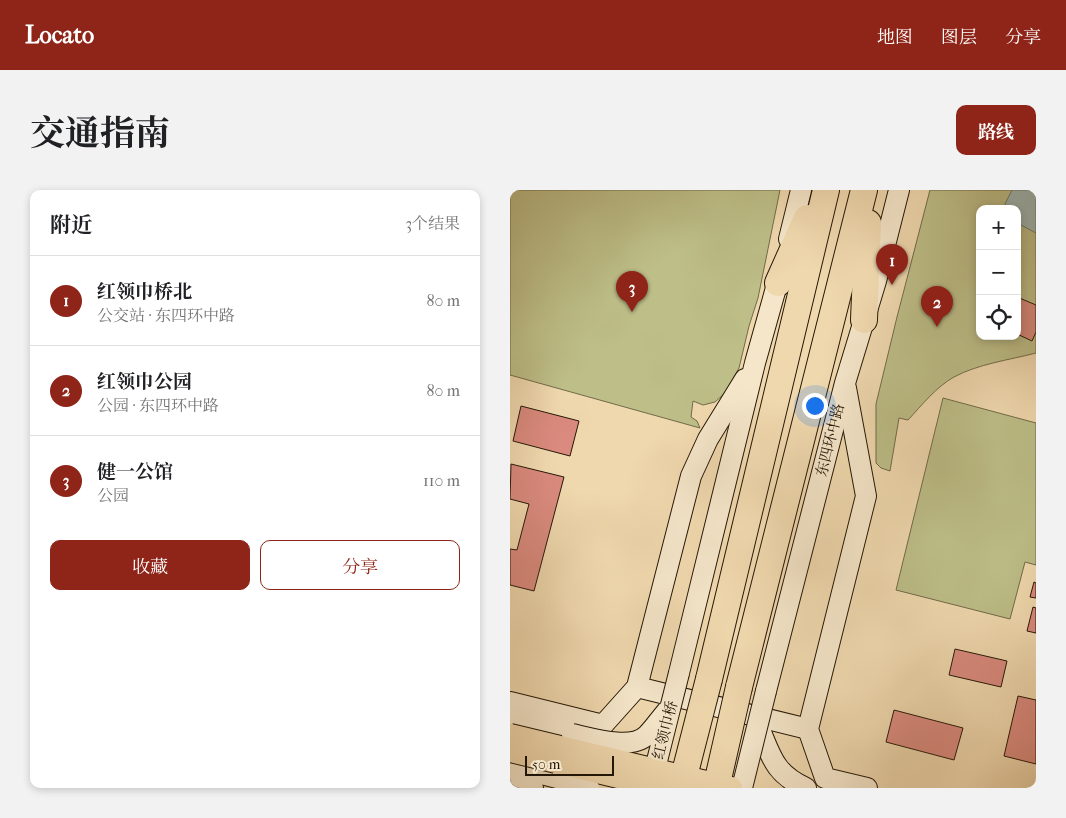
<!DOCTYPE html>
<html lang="zh">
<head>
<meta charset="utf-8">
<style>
	body { margin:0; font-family:"IM FELL French Canon","Noto Serif SC",serif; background:#f2f2f2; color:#202124 }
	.controls { position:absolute; right:15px; top:15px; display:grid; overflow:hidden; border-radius:10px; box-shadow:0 2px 8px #0003 }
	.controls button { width:45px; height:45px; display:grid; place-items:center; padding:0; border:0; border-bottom:1px solid #e0e0e0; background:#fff; color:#202124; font:25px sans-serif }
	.scale { position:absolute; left:15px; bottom:12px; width:89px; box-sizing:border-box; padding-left:5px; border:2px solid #251707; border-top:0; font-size:14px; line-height:18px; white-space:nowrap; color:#251707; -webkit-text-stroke:4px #f5e6ca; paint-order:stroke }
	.you { position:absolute; left:304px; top:215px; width:18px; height:18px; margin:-12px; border:4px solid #fff; border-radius:50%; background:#1a73e8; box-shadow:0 0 0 8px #1a73e833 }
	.badge { display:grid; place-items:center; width:32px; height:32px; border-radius:50%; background:#8f2418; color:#fff; font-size:16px; font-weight:700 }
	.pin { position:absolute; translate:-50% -41px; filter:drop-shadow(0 1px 2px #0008) }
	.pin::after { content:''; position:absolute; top:26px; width:18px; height:15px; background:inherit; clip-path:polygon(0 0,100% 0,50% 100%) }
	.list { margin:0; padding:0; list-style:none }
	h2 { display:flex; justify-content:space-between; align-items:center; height:65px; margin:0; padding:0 20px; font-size:21px }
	h2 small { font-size:16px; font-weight:400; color:#757577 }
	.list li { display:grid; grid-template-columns:32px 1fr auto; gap:15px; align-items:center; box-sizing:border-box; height:90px; padding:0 20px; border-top:1px solid #e0e0e0 }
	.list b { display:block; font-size:19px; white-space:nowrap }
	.list p { margin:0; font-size:16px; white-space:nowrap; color:#757577 }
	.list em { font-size:16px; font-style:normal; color:#757577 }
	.actions { display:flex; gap:10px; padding:15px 20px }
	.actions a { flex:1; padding:11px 0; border:1px solid #8f2418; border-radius:10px; text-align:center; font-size:18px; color:#8f2418 }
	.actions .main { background:#8f2418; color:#fff }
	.icon { flex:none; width:28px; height:28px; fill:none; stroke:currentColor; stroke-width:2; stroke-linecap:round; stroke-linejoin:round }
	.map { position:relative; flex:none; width:526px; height:598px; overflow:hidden; border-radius:10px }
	header { display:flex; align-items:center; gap:30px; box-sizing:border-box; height:70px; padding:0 25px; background:#8f2418; color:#fff }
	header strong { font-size:24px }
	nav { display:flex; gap:28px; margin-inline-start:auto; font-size:18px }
	.intro { display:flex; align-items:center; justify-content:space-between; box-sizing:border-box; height:120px; padding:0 30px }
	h1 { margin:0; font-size:35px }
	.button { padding:12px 22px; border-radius:10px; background:#8f2418; color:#fff; font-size:18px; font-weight:700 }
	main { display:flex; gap:30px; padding:0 30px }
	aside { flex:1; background:#fff; border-radius:10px; box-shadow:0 2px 8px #0003 }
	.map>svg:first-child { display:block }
	.green { fill:#bdbe88; stroke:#716a48; fill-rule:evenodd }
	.water { fill:#9eb8b5; stroke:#6e786f }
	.building { fill:#da8a7e; stroke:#251707 }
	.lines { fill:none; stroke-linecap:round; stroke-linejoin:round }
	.secondary-casing { stroke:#251707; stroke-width:22 }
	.highway-casing { stroke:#251707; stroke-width:28 }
	.secondary { stroke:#f5e6ca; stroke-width:20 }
	.highway { stroke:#f0d8ae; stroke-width:26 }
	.secondary-bridge-casing { stroke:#251707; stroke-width:22; stroke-linecap:butt }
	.primary-bridge-casing { stroke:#251707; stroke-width:24; stroke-linecap:butt }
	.highway-bridge-casing { stroke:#251707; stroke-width:28; stroke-linecap:butt }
	.secondary-bridge { stroke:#f5e6ca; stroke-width:20 }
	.primary-bridge { stroke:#f0d8ae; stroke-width:22 }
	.highway-bridge { stroke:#f0d8ae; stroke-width:26 }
	.labels { text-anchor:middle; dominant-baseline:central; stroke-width:4; stroke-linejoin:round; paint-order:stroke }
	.street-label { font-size:15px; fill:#251707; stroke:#f5e6ca }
</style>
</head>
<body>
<header>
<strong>Locato</strong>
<nav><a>地图</a><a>图层</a><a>分享</a></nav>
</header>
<div class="intro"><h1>交通指南</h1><a class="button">路线</a></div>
<main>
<aside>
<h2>附近<small>3个结果</small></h2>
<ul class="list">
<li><span class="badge">1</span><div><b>红领巾桥北</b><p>公交站 · 东四环中路</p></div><em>80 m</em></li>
<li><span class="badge">2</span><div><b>红领巾公园</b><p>公园 · 东四环中路</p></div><em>80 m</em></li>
<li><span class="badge">3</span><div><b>健一公馆</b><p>公园</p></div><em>110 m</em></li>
</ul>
<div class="actions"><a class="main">收藏</a><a>分享</a></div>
</aside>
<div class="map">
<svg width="526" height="598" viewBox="0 0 526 598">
	<rect width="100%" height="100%" fill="#f0d8ae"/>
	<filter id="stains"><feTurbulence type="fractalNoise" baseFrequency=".004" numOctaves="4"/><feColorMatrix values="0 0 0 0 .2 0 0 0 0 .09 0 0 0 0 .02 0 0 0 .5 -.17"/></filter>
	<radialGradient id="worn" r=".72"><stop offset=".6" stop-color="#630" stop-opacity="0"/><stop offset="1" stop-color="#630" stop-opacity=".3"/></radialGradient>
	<g class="green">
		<path d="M 0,0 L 270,0 L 248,108 L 239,136 L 229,178 L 215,203 L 205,212 L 193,215 L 183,211 L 181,227 L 187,231 L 190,238 L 0,185 Z"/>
		<path d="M 420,0 L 526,0 L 526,163 C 499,170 468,174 444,187 C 426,197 412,215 398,230 L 389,228 L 380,281 L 371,278 L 366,273 L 366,214 L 387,127 ZM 470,19 L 507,19 L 507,146 L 470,146 Z"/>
		<path d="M 433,208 L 526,233 L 526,375 L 515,372 L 500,429 L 386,400 Z"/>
	</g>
	<path class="water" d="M 502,0 L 526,0 L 526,43 L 507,33 L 507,19 L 496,19 L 495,14 Z"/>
	<g class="building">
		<path d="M 507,107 L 526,115 L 526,142 L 522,151 L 507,144 Z"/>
		<path d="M 11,216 L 69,231 L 60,266 L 3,251 Z"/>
		<path d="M 1,274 L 54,287 L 24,401 L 0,395 L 0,359 L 7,360 L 19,314 L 0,309 Z"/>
		<path d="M 524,392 L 526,393 L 526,408 L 520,407 Z"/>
		<path d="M 523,417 L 526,418 L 526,443 L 517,441 Z"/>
		<path d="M 445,459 L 497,471 L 491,497 L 439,485 Z"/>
		<path d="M 508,506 L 526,510 L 526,574 L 494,566 Z"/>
		<path d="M 384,520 L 453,538 L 444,570 L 376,552 Z"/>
	</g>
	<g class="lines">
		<g class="secondary-casing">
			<g id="secondary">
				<path d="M 279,49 L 291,0"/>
				<path d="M 336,198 L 356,306 L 298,539 L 315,588 L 357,598"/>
				<path d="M 169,483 L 245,173 L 271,80"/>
				<path d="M 127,497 L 298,539"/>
				<path d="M 256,501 L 335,193 L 366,91 L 389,0"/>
				<path d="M 0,512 L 93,535 L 127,497 L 181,286 L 198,249 L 235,189"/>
				<path d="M 0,528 L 62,544"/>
				<path d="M 248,535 C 261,565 263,583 296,598"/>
				<path d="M 0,576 L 51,589"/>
				<path d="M 0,593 L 23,598"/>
			</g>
		</g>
		<g class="highway-casing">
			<g id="highway">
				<path d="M 268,93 L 297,28"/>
				<path d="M 354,130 L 358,33"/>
				<path d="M 199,489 L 316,0"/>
				<path d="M 229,497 L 354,0"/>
			</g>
		</g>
		<use href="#secondary" class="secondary"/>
		<use href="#highway" class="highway"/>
		<g class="secondary-bridge-casing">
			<g id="secondary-bridge">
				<path d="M 62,544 C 81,548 121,561 137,545 C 144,538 150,529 157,521"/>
				<path d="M 51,589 L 79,598"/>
				<path d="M 141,595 L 169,483"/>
				<path d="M 232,598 L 256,501"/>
			</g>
		</g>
		<g class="primary-bridge-casing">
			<g id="primary-bridge">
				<path d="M 0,545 L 221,598"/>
				<path d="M 0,561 L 154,598"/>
			</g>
		</g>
		<g class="highway-bridge-casing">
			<g id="highway-bridge">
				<path d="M 171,598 L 199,489"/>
				<path d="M 206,598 L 229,497"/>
			</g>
		</g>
		<use href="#secondary-bridge" class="secondary-bridge"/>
		<use href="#primary-bridge" class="primary-bridge"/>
		<use href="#highway-bridge" class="highway-bridge"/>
	</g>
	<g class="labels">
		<g class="street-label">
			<text transform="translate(320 250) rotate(-76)">东四环中路</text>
			<text transform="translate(155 540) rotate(-76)">红领巾桥</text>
		</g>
	</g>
	<rect width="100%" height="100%" filter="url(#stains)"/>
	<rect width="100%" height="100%" fill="url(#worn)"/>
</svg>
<div class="controls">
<button>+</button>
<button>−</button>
<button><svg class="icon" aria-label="locate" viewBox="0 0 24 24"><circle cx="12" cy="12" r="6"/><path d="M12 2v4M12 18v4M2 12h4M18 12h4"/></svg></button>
</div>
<div class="scale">50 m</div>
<div class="you"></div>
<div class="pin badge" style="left:382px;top:95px">1</div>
<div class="pin badge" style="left:427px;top:137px">2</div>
<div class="pin badge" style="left:122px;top:122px">3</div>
</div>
</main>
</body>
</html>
